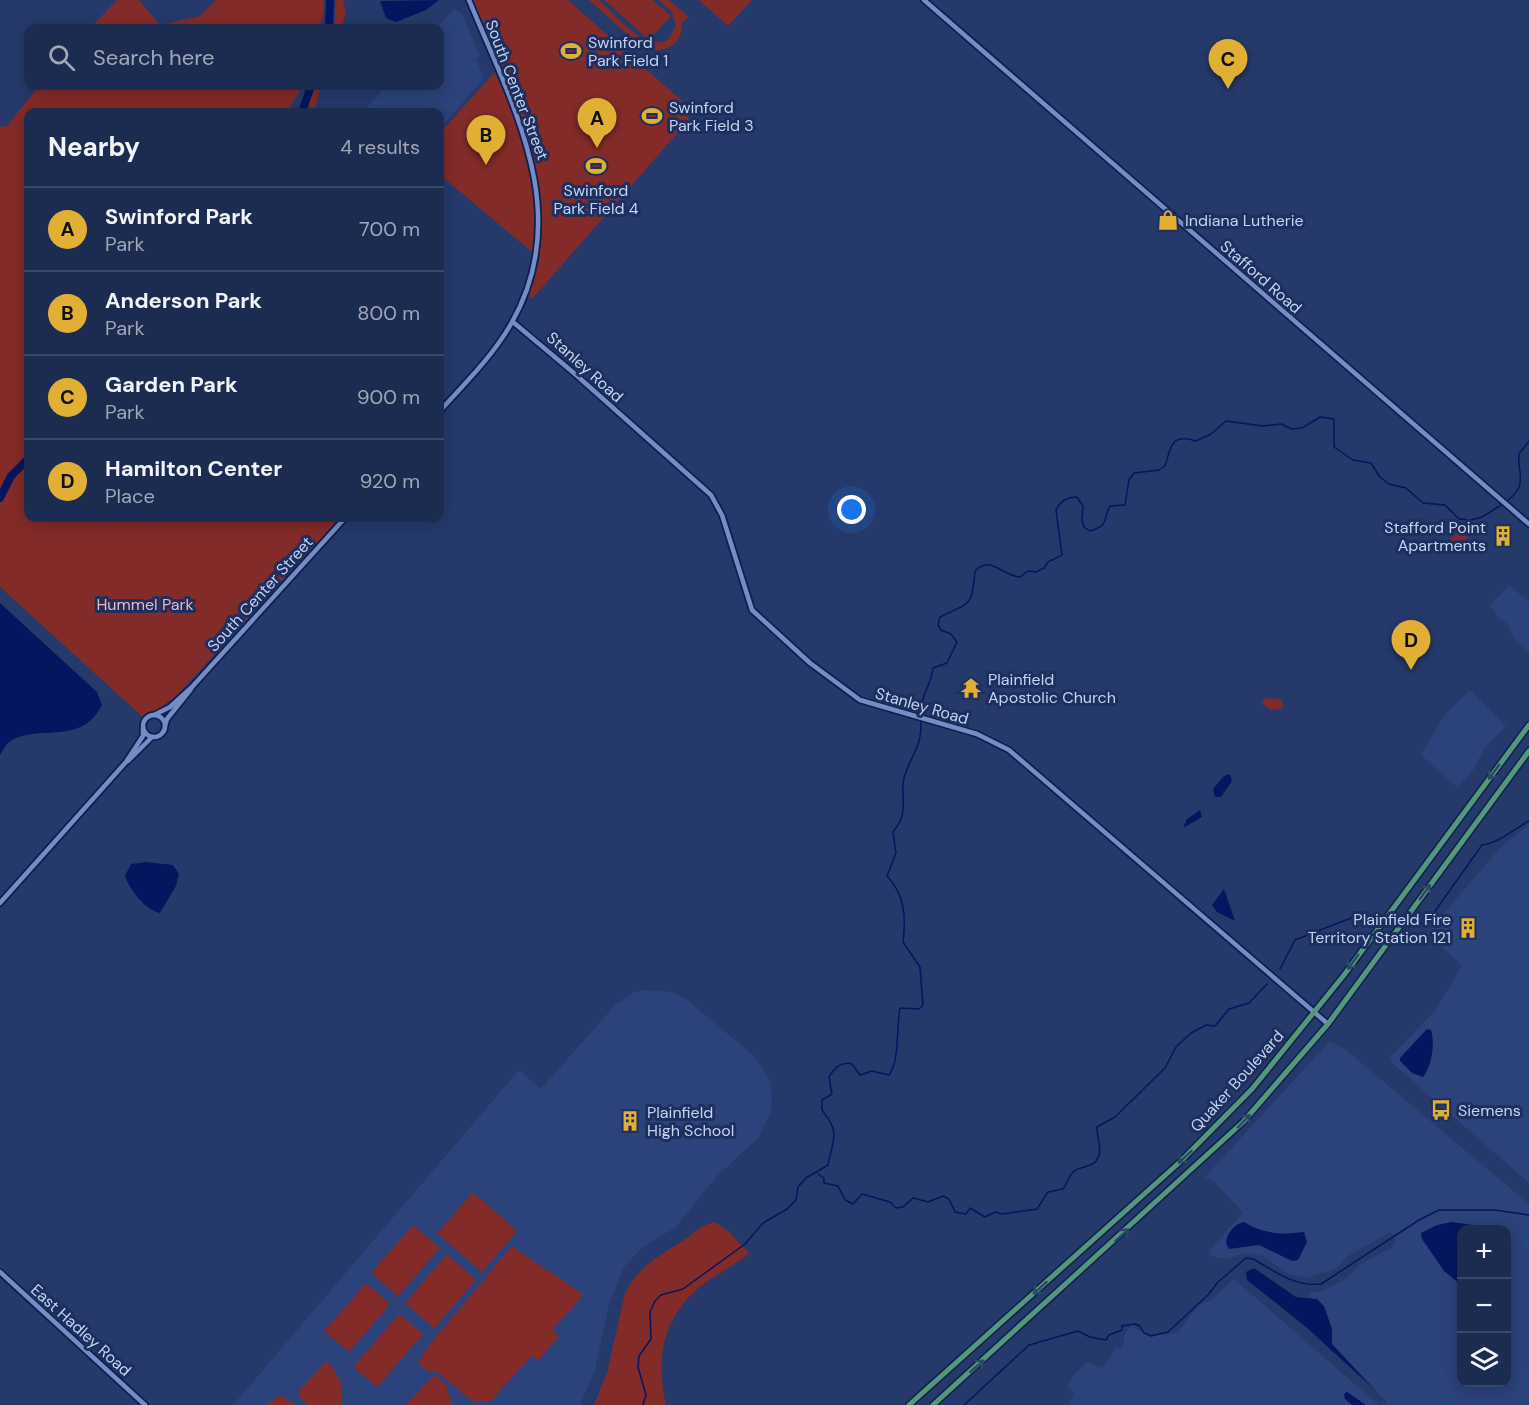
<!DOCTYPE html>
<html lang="en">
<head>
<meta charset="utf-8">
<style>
	body { margin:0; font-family:"DM Sans",sans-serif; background:#253457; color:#f1f3f6 }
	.controls { position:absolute; right:18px; bottom:18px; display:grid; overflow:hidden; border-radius:12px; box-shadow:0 3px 15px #0003 }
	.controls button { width:54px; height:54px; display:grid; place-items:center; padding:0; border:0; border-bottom:2px solid #3a4867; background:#1c2c50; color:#f1f3f6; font:30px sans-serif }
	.you { position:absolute; left:852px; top:510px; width:21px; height:21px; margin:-15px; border:4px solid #fff; border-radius:50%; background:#1a73e8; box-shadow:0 0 0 9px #1a73e833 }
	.badge { display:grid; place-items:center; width:39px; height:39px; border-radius:50%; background:#e1af34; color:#111; font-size:20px; font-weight:700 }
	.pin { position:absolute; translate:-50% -50px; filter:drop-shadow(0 2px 3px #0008) }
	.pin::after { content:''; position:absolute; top:32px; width:21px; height:18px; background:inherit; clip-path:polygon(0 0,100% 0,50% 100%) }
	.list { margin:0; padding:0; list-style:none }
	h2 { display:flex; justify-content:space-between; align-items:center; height:78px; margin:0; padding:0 24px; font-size:26px }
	h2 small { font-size:20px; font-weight:400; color:#a0a7b7 }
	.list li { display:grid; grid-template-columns:39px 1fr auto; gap:18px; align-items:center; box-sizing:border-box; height:84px; padding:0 24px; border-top:2px solid #3a4867 }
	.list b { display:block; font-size:22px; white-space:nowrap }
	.list p { margin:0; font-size:20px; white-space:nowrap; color:#a0a7b7 }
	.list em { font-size:20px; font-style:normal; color:#a0a7b7 }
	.icon { flex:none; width:33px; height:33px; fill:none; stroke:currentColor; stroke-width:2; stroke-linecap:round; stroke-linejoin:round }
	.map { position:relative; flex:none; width:1529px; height:1405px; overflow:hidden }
	.search { position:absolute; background:#1c2c50; box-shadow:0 3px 15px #0003; left:24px; top:24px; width:420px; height:66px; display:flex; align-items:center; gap:15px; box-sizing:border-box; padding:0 21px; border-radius:12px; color:#a0a7b7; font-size:22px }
	.panel { position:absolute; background:#1c2c50; box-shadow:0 3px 15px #0003; left:24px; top:108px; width:420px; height:414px; border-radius:12px }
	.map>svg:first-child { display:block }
	.built { fill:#2b427a; fill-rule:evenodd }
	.green { fill:#832b29 }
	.water { fill:#041660 }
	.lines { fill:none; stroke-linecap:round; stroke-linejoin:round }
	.stream { stroke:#041660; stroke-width:1.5 }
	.river { stroke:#041660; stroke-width:8 }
	.tertiary-casing { stroke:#0e1f4e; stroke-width:8 }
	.secondary-casing { stroke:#0e1f4e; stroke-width:8 }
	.primary-casing { stroke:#0e1f4e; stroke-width:8 }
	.tertiary { stroke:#748ec5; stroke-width:4.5 }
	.secondary { stroke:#748ec5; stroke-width:4.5 }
	.primary { stroke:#55977b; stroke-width:5 }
	.oneway { stroke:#2a4966 }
	.labels { text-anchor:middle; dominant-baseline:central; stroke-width:6; stroke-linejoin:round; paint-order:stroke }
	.poi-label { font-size:16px; fill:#c5d3f1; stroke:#1c2f5f; text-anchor:start }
	.street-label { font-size:16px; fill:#c5d3f1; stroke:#1c2f5f }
	.park-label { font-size:16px; fill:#efb8b2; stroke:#1c2f5f }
</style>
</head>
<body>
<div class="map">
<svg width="1529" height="1405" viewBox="0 0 1529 1405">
	<rect width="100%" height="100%" fill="#253a6b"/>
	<g class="built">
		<path d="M 454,9 L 462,13 L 480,56 L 476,59 L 484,78 L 440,129 L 440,112 L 363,112 L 386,86 L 440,86 L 440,28 L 437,28 Z"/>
		<path d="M 1509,585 L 1529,602 L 1529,652 L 1513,637 L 1507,623 L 1499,618 L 1490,606 Z"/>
		<path d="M 1470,690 L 1506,726 L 1484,749 L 1472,772 L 1457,787 L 1421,755 L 1444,716 Z"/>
		<path d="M 1529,824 L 1529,1183 L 1391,1062 L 1390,1057 L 1435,1011 L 1462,966 L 1427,933 L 1499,849 Z"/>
		<path d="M 644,990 L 671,992 L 686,999 L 754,1056 L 769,1079 L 772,1094 L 771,1113 L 758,1138 L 717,1176 L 676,1227 L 643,1247 L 624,1267 L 609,1305 L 595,1370 L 580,1405 L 233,1405 L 519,1070 L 541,1089 L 615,1005 L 633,993 Z"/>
		<path d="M 1330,1041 L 1346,1050 L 1529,1204 L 1529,1405 L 1390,1405 L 1332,1349 L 1294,1296 L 1308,1298 L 1311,1293 L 1325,1290 L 1347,1278 L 1359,1265 L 1393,1247 L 1396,1241 L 1390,1232 L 1348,1256 L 1336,1269 L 1306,1278 L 1289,1274 L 1263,1256 L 1247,1253 L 1225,1259 L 1211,1256 L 1209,1251 L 1243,1213 L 1213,1180 L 1204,1178 ZM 1462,1230 L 1506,1230 L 1506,1382 L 1462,1382 Z"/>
		<path d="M 1234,1279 L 1379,1405 L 1069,1405 L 1074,1394 L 1067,1386 L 1072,1377 L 1087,1362 L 1102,1368 L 1116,1348 L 1122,1348 L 1125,1333 L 1132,1326 L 1149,1336 L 1177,1333 L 1198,1306 L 1211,1300 Z"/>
	</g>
	<g class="green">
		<path d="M 117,0 L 139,0 L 160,25 L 200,16 L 216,0 L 323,0 L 324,12 L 319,28 L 90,28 Z"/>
		<path d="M 336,0 L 343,0 L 346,14 L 341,28 L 334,28 Z"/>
		<path d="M 469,0 L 568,0 L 690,108 L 688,121 L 533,298 L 525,295 L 535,259 L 538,199 L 532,252 L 440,175 L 440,133 L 495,72 L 527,146 Z"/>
		<path d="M 589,0 L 599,0 C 617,15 643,52 668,40 L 676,25 L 672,12 L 659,0 L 669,0 L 689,17 L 682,23 C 683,47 660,56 640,46 Z"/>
		<path d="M 604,0 L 653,0 L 671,16 L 649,40 Z"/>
		<path d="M 699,0 L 752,0 L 728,26 Z"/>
		<path d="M 39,86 L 303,86 L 287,112 L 28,112 L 28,518 L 340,518 L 177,695 L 145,719 L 0,587 L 0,126 L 6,127 Z"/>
		<path d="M 315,86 L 321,86 L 314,112 L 306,112 Z"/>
		<path d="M 1460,529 L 1468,537 L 1456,549 L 1448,542 Z"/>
		<path d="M 1266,698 L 1281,699 L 1284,708 L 1271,710 L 1262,703 Z"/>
		<path d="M 473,1192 L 517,1231 L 482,1272 L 437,1233 Z"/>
		<path d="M 715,1222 L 729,1232 L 749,1253 C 733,1267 712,1276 696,1290 C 661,1323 656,1360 666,1405 L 594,1405 L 607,1373 L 625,1293 C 642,1262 660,1257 687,1238 C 697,1230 701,1225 715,1222 Z"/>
		<path d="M 413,1225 L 440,1248 L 398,1296 L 371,1273 Z"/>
		<path d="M 512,1246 C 535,1264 560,1277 583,1295 L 552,1330 L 559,1337 L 538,1360 L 531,1356 L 490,1402 L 473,1402 L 436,1371 L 431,1373 L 418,1363 L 430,1344 Z"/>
		<path d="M 447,1254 L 476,1280 L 434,1328 L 405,1303 Z"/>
		<path d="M 366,1283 L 390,1304 L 349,1352 L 324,1331 Z"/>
		<path d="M 399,1314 L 423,1334 L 377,1387 L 353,1367 Z"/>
		<path d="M 326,1361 C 339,1373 345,1387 341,1405 L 308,1405 L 300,1398 L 299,1391 Z"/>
		<path d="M 435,1375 L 446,1385 L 452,1405 L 405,1405 Z"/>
		<path d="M 280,1395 L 295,1405 L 266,1405 Z"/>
	</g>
	<g class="water">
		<path d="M 439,0 L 426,10 L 396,22 L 386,18 L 380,1 Z"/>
		<path d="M 0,603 L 97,692 L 102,705 C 81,748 34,722 8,743 C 5,746 2,752 0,755 Z"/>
		<path d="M 1230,774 L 1232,781 L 1221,797 L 1215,797 L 1213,789 L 1224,776 Z"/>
		<path d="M 1200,810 L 1202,817 L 1183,828 L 1187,819 Z"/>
		<path d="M 146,862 L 173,865 L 179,874 L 176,886 L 160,913 C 145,910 130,890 125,876 L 131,864 Z"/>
		<path d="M 1224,889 L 1235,921 L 1217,912 L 1212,905 Z"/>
		<path d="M 1427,1029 L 1431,1030 C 1435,1043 1432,1066 1423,1077 L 1412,1073 L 1400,1061 L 1400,1058 Z"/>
		<path d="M 1244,1222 C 1264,1234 1281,1235 1304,1232 L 1307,1242 L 1298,1260 L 1292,1261 L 1259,1245 L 1229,1249 L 1226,1243 C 1227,1233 1234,1224 1244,1222 Z"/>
		<path d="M 1452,1222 L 1501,1229 L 1462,1230 L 1460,1284 L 1444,1271 L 1422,1239 L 1421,1233 L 1437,1225 Z"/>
		<path d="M 1254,1268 L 1296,1297 L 1317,1299 L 1324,1306 L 1332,1329 L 1332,1344 L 1376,1391 L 1306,1327 L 1247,1280 L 1246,1272 Z"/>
		<path d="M 1347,1392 L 1366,1405 L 1352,1405 L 1345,1399 L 1344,1394 Z"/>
	</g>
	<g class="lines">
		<g class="stream">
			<path d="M 1507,501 C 1529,484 1517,474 1519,454 L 1529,441"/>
			<path d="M 1417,924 L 1428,921 L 1482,845 C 1499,843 1514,829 1529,821"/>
			<path d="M 1280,969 L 1295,940 L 1356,916 L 1372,917"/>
			<path d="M 818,1174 L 824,1178 L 824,1183 L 838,1186 L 845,1200 L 853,1204 L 862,1194 L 890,1202 L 896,1208 L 903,1207 L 913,1198 L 928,1202 L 943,1196 L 949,1199 L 955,1212 L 966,1214 L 970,1208 L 985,1217 L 995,1212 L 1002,1214 L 1037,1209 L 1048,1192 L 1063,1189 C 1067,1184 1068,1178 1072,1173 C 1080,1164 1095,1170 1099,1155 C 1102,1146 1096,1136 1097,1127 L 1115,1117 L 1165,1068 L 1176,1047 L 1191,1033 L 1206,1025 L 1215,1026 L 1229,1009 L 1249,1003 L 1267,984"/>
			<path d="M 643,1405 L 646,1395 L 638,1367 L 639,1356 L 651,1339 L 650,1312 L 655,1301 L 661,1295 L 683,1289 L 745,1244 L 763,1223 L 787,1209 L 796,1200 L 798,1187 L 806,1178 L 828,1165 C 833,1138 841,1134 822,1110 L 822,1100 L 832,1094 L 829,1077 C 834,1068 841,1061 852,1064 L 860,1075 L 872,1071 L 889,1075 C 900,1060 896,1028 900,1008 L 919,1009 L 923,1005 L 920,967 L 903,942 C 906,917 905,895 887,876 L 896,853 L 893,832 C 908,813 902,805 903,784 C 904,769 916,754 919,741 C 923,727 919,712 923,699 C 926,688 932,680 933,668 L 947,663 L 957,642 L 951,634 L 941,630 L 938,625 L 940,617 C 970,602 972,608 975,571 C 992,555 1000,575 1020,577 L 1028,571 L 1036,572 L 1044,568 L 1048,562 L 1062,555 L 1056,510 C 1060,502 1067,497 1077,497 L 1083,506 L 1082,520 L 1084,527 L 1090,531 C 1110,525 1102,520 1110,506 L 1125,505 L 1129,480 L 1134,473 L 1159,470 L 1165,466 C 1171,448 1170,433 1196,441 L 1211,434 L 1226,421 L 1263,426 L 1281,424 L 1292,429 L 1302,428 L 1320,417 L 1334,419 L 1334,447 L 1353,460 L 1371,463 L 1380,477 L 1389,484 L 1406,488 L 1423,503 L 1445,505 L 1459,519 L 1471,520 L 1482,517 L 1503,504"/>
			<path d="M 964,1405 L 1029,1345 L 1078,1331 L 1090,1337 L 1106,1340 L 1109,1335 L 1122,1330 L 1122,1326 L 1135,1324 L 1140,1326 L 1144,1333 L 1151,1336 L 1168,1332 L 1209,1294 L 1217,1283 L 1246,1258 L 1253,1259 C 1275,1271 1294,1287 1321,1284 L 1419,1220 L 1439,1210 L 1494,1210 L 1529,1215"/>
		</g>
		<g class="river">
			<path d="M 329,28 L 330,0"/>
			<path d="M 302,112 L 311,86"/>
			<path d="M 0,498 L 11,476 L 28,459"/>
		</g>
		<g class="tertiary-casing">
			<g id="tertiary">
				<path d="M 924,0 L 1529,524"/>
				<path d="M 513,322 L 575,374 L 711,495 L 722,515 L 752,610 L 810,663 L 860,700 L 977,734 L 1009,750 L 1328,1024"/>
				<path d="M 0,1272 L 145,1405"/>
			</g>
		</g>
		<g class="secondary-casing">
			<g id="secondary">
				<path d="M 440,411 C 465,383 492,357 511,324 C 575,213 512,105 469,0"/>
				<circle cx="154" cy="726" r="11"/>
				<path d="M 154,715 L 170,707 L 192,687 L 345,518"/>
				<path d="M 165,726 L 167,719 L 191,689"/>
				<path d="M 128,761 L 152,737"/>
				<path d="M 0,903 L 126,762 L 143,736 L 143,729"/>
			</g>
		</g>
		<g class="primary-casing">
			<g id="primary">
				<path d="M 909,1405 L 1181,1161 L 1252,1089 L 1344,975 L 1529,725"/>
				<path d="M 933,1405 L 1243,1122 L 1328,1024 L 1529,751"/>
			</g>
		</g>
		<use href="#tertiary" class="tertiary"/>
		<use href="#secondary" class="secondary"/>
		<use href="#primary" class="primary"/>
	</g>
	<defs><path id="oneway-shaft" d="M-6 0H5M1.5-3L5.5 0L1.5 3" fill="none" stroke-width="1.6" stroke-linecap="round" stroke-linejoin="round" transform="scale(1.5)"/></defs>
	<g class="oneway">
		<use href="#oneway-shaft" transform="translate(1494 772) rotate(126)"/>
		<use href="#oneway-shaft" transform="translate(1425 892) rotate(-54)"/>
		<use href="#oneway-shaft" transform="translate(1353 962) rotate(126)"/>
		<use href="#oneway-shaft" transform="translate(1244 1121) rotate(-46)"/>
		<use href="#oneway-shaft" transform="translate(1185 1157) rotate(137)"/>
		<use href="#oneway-shaft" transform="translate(1122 1235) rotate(-42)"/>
		<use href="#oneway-shaft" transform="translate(1040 1288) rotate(138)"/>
		<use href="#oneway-shaft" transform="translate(977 1366) rotate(-41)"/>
	</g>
	<defs>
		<g id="stadium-bare" transform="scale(1.62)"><path d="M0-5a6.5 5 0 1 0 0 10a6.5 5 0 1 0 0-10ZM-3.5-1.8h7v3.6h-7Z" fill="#e1af34" stroke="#1c2f5f" stroke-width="2.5" paint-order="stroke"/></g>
		<g id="shop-bare" transform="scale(1.62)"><path d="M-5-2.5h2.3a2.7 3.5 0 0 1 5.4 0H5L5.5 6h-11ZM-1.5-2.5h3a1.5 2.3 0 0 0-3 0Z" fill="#e1af34" stroke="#1c2f5f" stroke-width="2.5" paint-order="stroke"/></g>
		<g id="building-bare" transform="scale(1.62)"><path d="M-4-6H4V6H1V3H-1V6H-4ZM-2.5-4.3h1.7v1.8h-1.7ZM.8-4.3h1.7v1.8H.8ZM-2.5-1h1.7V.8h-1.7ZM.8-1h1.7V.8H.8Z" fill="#e1af34" stroke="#1c2f5f" stroke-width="2.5" paint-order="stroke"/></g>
		<g id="temple-bare" transform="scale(1.62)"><path d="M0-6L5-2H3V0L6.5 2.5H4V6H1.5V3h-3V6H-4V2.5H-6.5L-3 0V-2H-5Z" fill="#e1af34" stroke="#1c2f5f" stroke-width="2.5" paint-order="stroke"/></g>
		<g id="bus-bare" transform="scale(1.62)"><path d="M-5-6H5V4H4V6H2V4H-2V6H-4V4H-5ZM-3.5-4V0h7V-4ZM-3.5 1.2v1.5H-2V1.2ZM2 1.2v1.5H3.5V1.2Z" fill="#e1af34" stroke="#1c2f5f" stroke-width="2.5" paint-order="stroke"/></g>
	</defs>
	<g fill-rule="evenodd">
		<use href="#stadium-bare" x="571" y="51"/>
		<use href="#stadium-bare" x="652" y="116"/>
		<use href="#stadium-bare" x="596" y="166"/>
		<use href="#shop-bare" x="1168" y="220"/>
		<use href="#building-bare" x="1503" y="536"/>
		<use href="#temple-bare" x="971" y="688"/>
		<use href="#building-bare" x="1468" y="928"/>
		<use href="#bus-bare" x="1441" y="1110"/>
		<use href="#building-bare" x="630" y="1121"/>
	</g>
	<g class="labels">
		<g class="poi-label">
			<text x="588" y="42">Swinford<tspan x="588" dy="18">Park Field 1</tspan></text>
			<text x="669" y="107">Swinford<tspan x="669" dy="18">Park Field 3</tspan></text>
			<text x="596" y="190" text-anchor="middle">Swinford<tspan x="596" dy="18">Park Field 4</tspan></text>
			<text x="1185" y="220">Indiana Lutherie</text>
			<text x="1486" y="527" text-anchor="end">Stafford Point<tspan x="1486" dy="18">Apartments</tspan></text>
			<text x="988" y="679">Plainfield<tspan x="988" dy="18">Apostolic Church</tspan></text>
			<text x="1451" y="919" text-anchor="end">Plainfield Fire<tspan x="1451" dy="18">Territory Station 121</tspan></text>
			<text x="1458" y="1110">Siemens</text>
			<text x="647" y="1112">Plainfield<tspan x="647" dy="18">High School</tspan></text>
		</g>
		<g class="street-label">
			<text transform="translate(517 90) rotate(69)">South Center Street</text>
			<text transform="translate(1261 277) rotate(41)">Stafford Road</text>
			<text transform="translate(585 367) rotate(42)">Stanley Road</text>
			<text transform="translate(260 594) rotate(-48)">South Center Street</text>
			<text transform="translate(922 706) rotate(16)">Stanley Road</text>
			<text transform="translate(1237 1081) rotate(-48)">Quaker Boulevard</text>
			<text transform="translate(81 1330) rotate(42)">East Hadley Road</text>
		</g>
		<g class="park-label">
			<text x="145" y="604">Hummel Park</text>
		</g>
	</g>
</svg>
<div class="controls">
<button>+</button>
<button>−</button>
<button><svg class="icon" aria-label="layers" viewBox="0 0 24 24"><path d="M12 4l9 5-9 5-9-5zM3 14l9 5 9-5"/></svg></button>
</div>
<div class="you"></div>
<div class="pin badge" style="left:597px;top:148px">A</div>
<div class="pin badge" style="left:486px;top:165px">B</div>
<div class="pin badge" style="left:1228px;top:89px">C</div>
<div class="pin badge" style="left:1411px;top:670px">D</div>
<div class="search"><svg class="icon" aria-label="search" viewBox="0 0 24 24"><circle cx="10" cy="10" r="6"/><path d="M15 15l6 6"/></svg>Search here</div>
<section class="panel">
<h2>Nearby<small>4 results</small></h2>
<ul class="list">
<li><span class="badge">A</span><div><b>Swinford Park</b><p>Park</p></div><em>700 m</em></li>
<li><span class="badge">B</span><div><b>Anderson Park</b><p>Park</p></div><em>800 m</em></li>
<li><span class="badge">C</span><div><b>Garden Park</b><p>Park</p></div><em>900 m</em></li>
<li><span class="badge">D</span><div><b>Hamilton Center</b><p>Place</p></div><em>920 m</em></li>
</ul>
</section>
</div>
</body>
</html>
